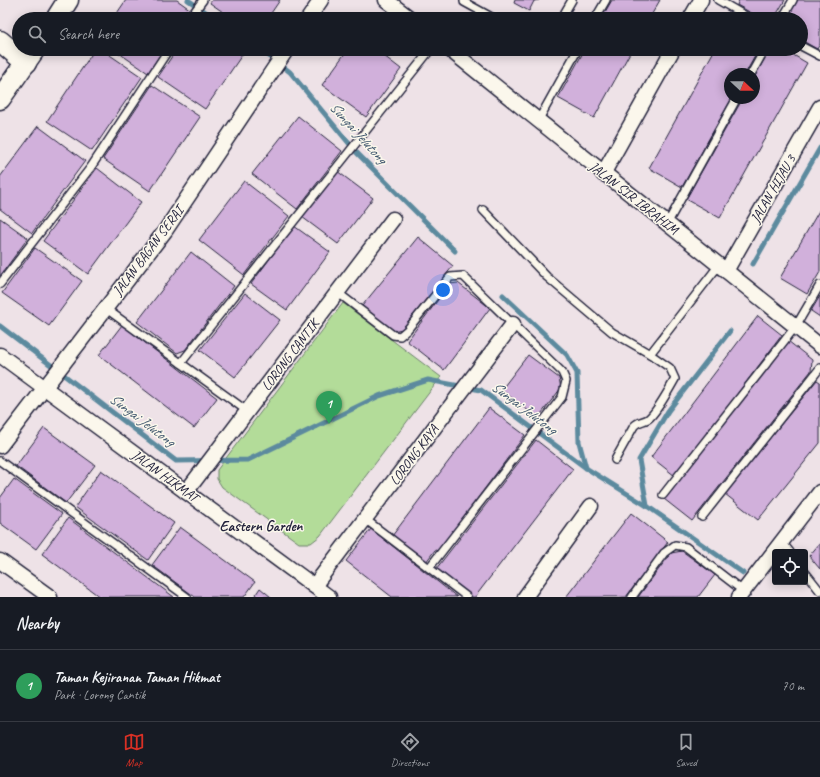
<!DOCTYPE html>
<html lang="en">
<head>
<meta charset="utf-8">
<style>
	body { margin:0; font-family:Caveat,sans-serif; background:#242831; color:#f1f3f6 }
	.controls { position:absolute; right:12px; bottom:12px; display:grid; overflow:hidden; border-radius:4px; box-shadow:0 2px 10px #0003 }
	.controls button { width:36px; height:36px; display:grid; place-items:center; padding:0; border:0; border-bottom:1px solid #363941; background:#171b24; color:#f1f3f6; font:20px sans-serif }
	.compass { position:absolute; left:724px; top:68px; width:36px; height:36px; border-radius:50%; background:#171b24; box-shadow:0 2px 10px #0003; rotate:112deg }
	.you { position:absolute; left:443px; top:290px; width:14px; height:14px; margin:-10px; border:3px solid #fff; border-radius:50%; background:#1a73e8; box-shadow:0 0 0 6px #1a73e833 }
	.badge { display:grid; place-items:center; width:26px; height:26px; border-radius:50%; background:#d93025; color:#fff; font-size:13px; font-weight:700 }
	.pin { position:absolute; translate:-50% -33px; filter:drop-shadow(0 1px 2px #0008) }
	.pin::after { content:''; position:absolute; top:21px; width:14px; height:12px; background:inherit; clip-path:polygon(0 0,100% 0,50% 100%) }
	.list { margin:0; padding:0; list-style:none }
	h2 { display:flex; justify-content:space-between; align-items:center; height:52px; margin:0; padding:0 16px; font-size:17px }
	h2 small { font-size:13px; font-weight:400; color:#9ea1a6 }
	.list li { display:grid; grid-template-columns:26px 1fr auto; gap:12px; align-items:center; box-sizing:border-box; height:72px; padding:0 16px; border-top:1px solid #363941 }
	.list b { display:block; font-size:15px; white-space:nowrap }
	.list p { margin:0; font-size:13px; white-space:nowrap; color:#9ea1a6 }
	.list em { font-size:13px; font-style:normal; color:#9ea1a6 }
	.icon { flex:none; width:22px; height:22px; fill:none; stroke:currentColor; stroke-width:2; stroke-linecap:round; stroke-linejoin:round }
	.map { position:relative; flex:none; width:820px; height:597px; overflow:hidden }
	.search { position:absolute; background:#171b24; box-shadow:0 2px 10px #0003; left:12px; right:12px; top:12px; height:44px; display:flex; align-items:center; gap:10px; box-sizing:border-box; padding:0 14px; border-radius:22px; color:#9ea1a6; font-size:15px }
	.sheet { height:124px; background:#171b24 }
	nav { display:flex; justify-content:space-around; align-items:center; box-sizing:border-box; height:56px; border-top:1px solid #363941; background:#171b24; font-size:11px; color:#9ea1a6 }
	nav a { display:grid; justify-items:center; gap:2px }
	nav .on { color:#d93025 }
	.map>svg:first-child { display:block }
	.green { fill:#b3dc99; stroke:#6a7f6a }
	.lines { fill:none; stroke-linecap:round; stroke-linejoin:round }
	.stream { stroke:#5c8a9e; stroke-width:5 }
	.building { fill:#d1b0db; stroke:#22223b }
	.lane-casing { stroke:#22223b; stroke-width:10 }
	.street-casing { stroke:#22223b; stroke-width:17 }
	.secondary-casing { stroke:#22223b; stroke-width:23 }
	.lane { stroke:#fbf7ec; stroke-width:7 }
	.street { stroke:#fbf7ec; stroke-width:14 }
	.secondary { stroke:#fbf7ec; stroke-width:20 }
	.labels { text-anchor:middle; dominant-baseline:central; stroke-width:3; stroke-linejoin:round; paint-order:stroke }
	.street-label { font-size:14px; fill:#22223b; stroke:#fbf7ec }
	.water-label { font-size:15px; font-style:italic; fill:#3f566d; stroke:#fbf7ec }
	.neighbourhood-label { font-size:15px; font-weight:bold; fill:#22223b; stroke:#fbf7ec }
</style>
</head>
<body>
<div class="map">
<svg width="820" height="597" viewBox="0 0 820 597">
	<rect width="100%" height="100%" fill="#eee2e7"/>
	<filter id="ink" filterUnits="userSpaceOnUse"><feTurbulence type="fractalNoise" baseFrequency=".025" numOctaves="2"/><feDisplacementMap in="SourceGraphic" scale="8" xChannelSelector="R" yChannelSelector="G"/><feConvolveMatrix kernelMatrix="1 2 1 2 8 2 1 2 1" color-interpolation-filters="sRGB"/></filter>
	<g filter="url(#ink)">
		<path class="green" d="M 343,303 L 441,377 L 320,536 L 311,543 L 299,543 L 222,487 L 217,479 L 217,470 Z"/>
		<g class="lines">
			<g class="stream">
				<path d="M 188,0 L 216,19"/>
				<path d="M 260,49 L 290,72 L 357,153 L 455,251"/>
				<path d="M 753,264 L 820,148"/>
				<path d="M 503,295 L 567,355 L 577,373 L 579,442 L 586,468"/>
				<path d="M 0,326 L 176,461 L 248,460 L 379,396 L 428,380 L 481,390 L 586,468 L 647,506 L 743,573"/>
				<path d="M 647,506 L 639,460 L 668,411 L 730,331"/>
			</g>
		</g>
		<g class="building">
			<path d="M 126,0 L 177,0 L 191,10 L 185,19 L 113,19 Z"/>
			<path d="M 212,0 L 280,0 L 267,19 L 233,19 L 210,3 Z"/>
			<path d="M 515,0 L 539,0 L 534,1 L 529,11 L 514,3 Z"/>
			<path d="M 612,0 L 660,0 L 649,19 L 601,19 Z"/>
			<path d="M 739,0 L 785,0 L 775,17 L 767,19 L 762,19 L 737,5 Z"/>
			<path d="M 797,0 L 820,0 L 820,44 L 817,49 L 801,40 L 801,19 L 786,19 Z"/>
			<path d="M 95,49 L 101,49 L 142,77 L 92,151 L 47,121 Z"/>
			<path d="M 113,49 L 164,49 L 148,73 Z"/>
			<path d="M 177,49 L 246,49 L 205,109 L 158,77 Z"/>
			<path d="M 348,49 L 375,49 L 401,69 L 366,117 L 322,85 Z"/>
			<path d="M 585,49 L 632,49 L 594,118 L 558,98 Z"/>
			<path d="M 715,49 L 759,49 L 745,74 L 730,74 L 730,98 L 732,98 L 682,187 L 649,168 Z"/>
			<path d="M 770,49 L 783,49 L 807,63 L 720,218 L 686,199 L 743,98 L 754,98 L 754,78 Z"/>
			<path d="M 152,85 L 200,117 L 150,191 L 103,159 Z"/>
			<path d="M 298,116 L 342,151 L 297,209 L 252,174 Z"/>
			<path d="M 38,126 L 85,161 L 32,233 L 0,209 L 0,177 Z"/>
			<path d="M 97,168 L 141,202 L 88,274 L 43,241 Z"/>
			<path d="M 337,171 L 373,198 L 338,244 L 302,217 Z"/>
			<path d="M 244,181 L 289,216 L 244,275 L 199,240 Z"/>
			<path d="M 820,209 L 820,272 L 807,294 L 780,278 Z"/>
			<path d="M 0,218 L 28,238 L 0,276 Z"/>
			<path d="M 294,226 L 330,252 L 287,310 L 251,284 Z"/>
			<path d="M 418,237 L 453,266 L 402,329 L 393,331 L 362,306 Z"/>
			<path d="M 35,248 L 82,281 L 49,326 L 2,293 Z"/>
			<path d="M 191,252 L 234,286 L 185,350 L 177,353 L 137,322 Z"/>
			<path d="M 458,283 L 490,308 L 444,370 L 407,341 L 450,284 Z"/>
			<path d="M 245,293 L 280,320 L 235,377 L 200,350 Z"/>
			<path d="M 820,296 L 820,317 L 811,311 Z"/>
			<path d="M 758,316 L 782,335 L 675,476 L 651,457 Z"/>
			<path d="M 122,325 L 217,398 L 194,428 L 99,355 Z"/>
			<path d="M 788,341 L 812,360 L 811,371 L 692,521 L 664,499 Z"/>
			<path d="M 528,355 L 559,378 L 561,388 L 538,418 L 501,390 Z"/>
			<path d="M 817,380 L 820,382 L 820,443 L 758,520 L 725,494 Z"/>
			<path d="M 489,408 L 525,435 L 438,551 L 435,550 L 426,562 L 392,536 Z"/>
			<path d="M 44,428 L 95,465 L 66,503 L 16,466 Z"/>
			<path d="M 536,440 L 573,469 L 475,597 L 472,597 L 436,569 Z"/>
			<path d="M 101,470 L 174,523 L 148,560 L 75,507 Z"/>
			<path d="M 14,479 L 62,514 L 36,549 L 0,523 L 0,498 Z"/>
			<path d="M 631,513 L 668,542 L 626,597 L 566,597 Z"/>
			<path d="M 68,518 L 174,597 L 100,597 L 42,554 Z"/>
			<path d="M 180,527 L 255,582 L 244,597 L 195,597 L 152,565 Z"/>
			<path d="M 371,529 L 457,597 L 392,597 L 346,561 Z"/>
			<path d="M 820,543 L 820,569 L 809,556 Z"/>
			<path d="M 682,551 L 715,575 L 698,597 L 638,597 L 671,553 Z"/>
			<path d="M 260,588 L 271,597 L 254,597 Z"/>
		</g>
		<g class="lines">
			<g class="lane-casing">
				<g id="lane">
					<path d="M 464,0 L 464,2 L 495,19"/>
					<path d="M 718,0 L 751,19"/>
					<path d="M 189,19 L 203,0"/>
					<path d="M 561,19 L 572,0"/>
					<path d="M 595,19 L 606,0"/>
					<path d="M 782,19 L 793,0"/>
					<path d="M 801,46 L 820,56"/>
					<path d="M 751,74 L 765,49"/>
					<path d="M 538,121 L 578,49"/>
					<path d="M 483,210 L 547,277 L 612,332 L 650,354 L 670,368 L 675,379 C 670,388 656,413 648,419 C 643,422 638,421 634,426 L 615,460"/>
					<path d="M 667,224 L 737,98"/>
					<path d="M 0,284 L 91,167 L 169,49"/>
					<path d="M 337,292 L 393,335 L 400,336 L 407,330 L 450,277 L 463,276 L 562,372 L 566,381 L 562,397 L 429,568"/>
					<path d="M 105,308 L 247,411"/>
					<path d="M 650,354 L 719,265"/>
					<path d="M 181,363 L 431,49"/>
					<path d="M 0,461 L 187,597"/>
					<path d="M 663,495 L 796,326 L 820,285"/>
					<path d="M 702,517 L 820,368"/>
					<path d="M 365,519 L 467,597"/>
					<path d="M 782,542 L 790,552"/>
					<path d="M 805,572 L 820,591"/>
					<path d="M 632,597 L 664,553 L 675,545 L 686,547 L 743,591"/>
				</g>
			</g>
			<g class="street-casing">
				<g id="street">
					<path d="M 386,0 L 411,19"/>
					<path d="M 308,19 L 321,0"/>
					<path d="M 690,19 L 701,0"/>
					<path d="M 449,49 L 820,346"/>
					<path d="M 603,174 L 673,49"/>
					<path d="M 726,271 L 820,107"/>
					<path d="M 0,355 L 329,597"/>
					<path d="M 0,446 L 165,231 L 287,49"/>
					<path d="M 186,492 L 393,219"/>
					<path d="M 0,561 L 50,597"/>
					<path d="M 314,586 L 513,324"/>
					<path d="M 525,597 L 591,506"/>
					<path d="M 739,597 L 820,492"/>
				</g>
			</g>
			<g class="secondary-casing">
				<g id="secondary">
					<path d="M 56,19 L 68,0"/>
					<path d="M 0,41 L 26,63"/>
					<path d="M 0,99 L 35,49"/>
				</g>
			</g>
			<use href="#lane" class="lane"/>
			<use href="#street" class="street"/>
			<use href="#secondary" class="secondary"/>
		</g>
	</g>
	<g class="labels">
		<g class="street-label">
			<text transform="translate(773 189) rotate(-60)">JALAN HIJAU 3</text>
			<text transform="translate(634 198) rotate(38)">JALAN SIR IBRAHIM</text>
			<text transform="translate(148 251) rotate(-53)">JALAN BAGAN SERAI</text>
			<text transform="translate(290 355) rotate(-53)">LORONG CANTIK</text>
			<text transform="translate(414 455) rotate(-53)">LORONG KAYA</text>
			<text transform="translate(165 476) rotate(36)">JALAN HIKMAT</text>
		</g>
		<g class="water-label">
			<text transform="translate(358 133) rotate(48)">Sungai Jelutong</text>
			<text transform="translate(524 408) rotate(37)">Sungai Jelutong</text>
			<text transform="translate(142 420) rotate(37)">Sungai Jelutong</text>
		</g>
		<g class="neighbourhood-label">
			<text x="261" y="526">Eastern Garden</text>
		</g>
	</g>
</svg>
<div class="controls">
<button><svg class="icon" aria-label="locate" viewBox="0 0 24 24"><circle cx="12" cy="12" r="6"/><path d="M12 2v4M12 18v4M2 12h4M18 12h4"/></svg></button>
</div>
<svg class="compass" viewBox="-18 -18 36 36"><path d="M0-13l5 13h-10z" fill="#e53935"/><path d="M0 13l5-13h-10z" fill="#9ea1a6"/></svg>
<div class="you"></div>
<div class="pin badge" style="left:329px;top:424px;background:#2e9e5b">1</div>
<div class="search"><svg class="icon" aria-label="search" viewBox="0 0 24 24"><circle cx="10" cy="10" r="6"/><path d="M15 15l6 6"/></svg>Search here</div>
</div>
<section class="sheet">
<h2>Nearby<small></small></h2>
<ul class="list">
<li><span class="badge" style="background:#2e9e5b">1</span><div><b>Taman Kejiranan Taman Hikmat</b><p>Park · Lorong Cantik</p></div><em>70 m</em></li>
</ul>
</section>
<nav>
<a class="on"><svg class="icon" aria-label="map" viewBox="0 0 24 24"><path d="M3 6l6-2 6 2 6-2v14l-6 2-6-2-6 2zM9 4v14M15 6v14"/></svg>Map</a>
<a><svg class="icon" aria-label="directions" viewBox="0 0 24 24"><path d="M12 3l9 9-9 9-9-9zM9 14v-3h6M13 9l2 2-2 2"/></svg>Directions</a>
<a><svg class="icon" aria-label="saved" viewBox="0 0 24 24"><path d="M7 4h10v16l-5-4-5 4z"/></svg>Saved</a>
</nav>
</body>
</html>
